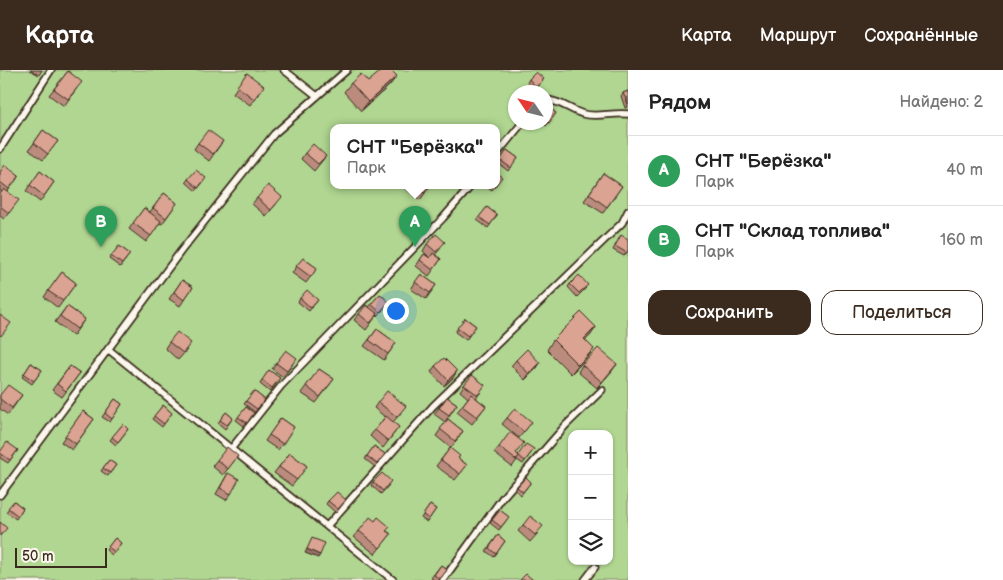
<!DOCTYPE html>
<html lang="ru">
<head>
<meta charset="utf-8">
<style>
	body { margin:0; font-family:"Balsamiq Sans",sans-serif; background:#f2f2f2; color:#222 }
	.controls { position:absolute; right:15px; bottom:15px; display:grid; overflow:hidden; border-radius:10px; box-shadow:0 1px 4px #0004 }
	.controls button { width:45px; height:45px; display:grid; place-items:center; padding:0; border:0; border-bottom:1px solid #e0e0e0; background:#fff; color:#222; font:25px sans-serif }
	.compass { position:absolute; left:508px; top:15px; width:45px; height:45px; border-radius:50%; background:#fff; box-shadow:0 1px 4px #0004; rotate:305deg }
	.scale { position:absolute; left:15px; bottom:12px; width:92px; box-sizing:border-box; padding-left:5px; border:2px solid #3b2a1e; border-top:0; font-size:14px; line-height:18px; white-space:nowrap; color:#3b2a1e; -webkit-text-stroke:4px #fbf7ec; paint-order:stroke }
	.you { position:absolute; left:395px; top:240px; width:18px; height:18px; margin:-12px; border:4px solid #fff; border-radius:50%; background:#1a73e8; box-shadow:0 0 0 8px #1a73e833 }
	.badge { display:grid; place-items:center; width:32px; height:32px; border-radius:50%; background:#3b2a1e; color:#fff; font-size:16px; font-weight:700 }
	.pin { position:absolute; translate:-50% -41px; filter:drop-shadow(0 1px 2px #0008) }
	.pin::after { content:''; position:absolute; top:26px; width:18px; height:15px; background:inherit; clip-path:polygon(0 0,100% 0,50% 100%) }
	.popup { position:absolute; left:330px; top:54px; width:170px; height:65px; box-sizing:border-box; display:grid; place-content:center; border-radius:10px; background:#fff; filter:drop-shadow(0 1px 4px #0005); font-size:16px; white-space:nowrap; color:#767676 }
	.popup b { font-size:19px; color:#222 }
	.popup::after { content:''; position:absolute; left:50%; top:100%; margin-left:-10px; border:10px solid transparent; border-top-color:#fff }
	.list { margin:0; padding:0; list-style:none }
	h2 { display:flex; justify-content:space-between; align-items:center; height:65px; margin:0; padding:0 20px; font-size:21px }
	h2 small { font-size:16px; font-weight:400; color:#767676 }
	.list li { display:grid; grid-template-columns:32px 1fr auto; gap:15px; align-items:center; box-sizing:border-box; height:70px; padding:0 20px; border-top:1px solid #e0e0e0 }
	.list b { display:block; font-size:19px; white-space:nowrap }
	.list p { margin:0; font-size:16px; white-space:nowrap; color:#767676 }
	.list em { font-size:16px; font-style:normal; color:#767676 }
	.actions { display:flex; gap:10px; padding:15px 20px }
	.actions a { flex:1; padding:11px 0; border:1px solid #3b2a1e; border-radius:15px; text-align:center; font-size:18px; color:#3b2a1e }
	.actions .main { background:#3b2a1e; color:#fff }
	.icon { flex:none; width:28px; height:28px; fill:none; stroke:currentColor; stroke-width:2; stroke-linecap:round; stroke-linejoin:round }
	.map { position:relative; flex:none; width:628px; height:510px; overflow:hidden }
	header { display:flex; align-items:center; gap:30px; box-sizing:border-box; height:70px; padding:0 25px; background:#3b2a1e; color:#fff }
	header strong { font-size:24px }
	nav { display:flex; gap:28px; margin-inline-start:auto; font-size:18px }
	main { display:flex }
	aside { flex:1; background:#fff }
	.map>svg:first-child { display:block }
	.green { fill:#b0d691; stroke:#768058; fill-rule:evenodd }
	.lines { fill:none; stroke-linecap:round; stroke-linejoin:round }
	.lane-casing { stroke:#3b2a1e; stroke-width:9 }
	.lane { stroke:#fbf7ec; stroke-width:5.5 }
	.wall { fill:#bb8c7e; stroke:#3b2a1e }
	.shaded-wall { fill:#997266; stroke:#3b2a1e }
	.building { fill:#daa392; stroke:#3b2a1e }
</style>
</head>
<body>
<header>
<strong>Карта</strong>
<nav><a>Карта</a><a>Маршрут</a><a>Сохранённые</a></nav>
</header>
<main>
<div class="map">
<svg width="628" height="510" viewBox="0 0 628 510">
	<rect width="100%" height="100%" fill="#fbf7ec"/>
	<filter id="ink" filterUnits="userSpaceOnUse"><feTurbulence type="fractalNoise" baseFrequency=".02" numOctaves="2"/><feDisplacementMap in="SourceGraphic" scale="10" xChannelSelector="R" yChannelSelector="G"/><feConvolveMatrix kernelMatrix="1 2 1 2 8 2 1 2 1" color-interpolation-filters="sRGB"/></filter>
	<g filter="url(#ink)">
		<path class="green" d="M 0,0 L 628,0 L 628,510 L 0,510 ZM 516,22 L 546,22 L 546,52 L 516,52 ZM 334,58 L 496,58 L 496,116 L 334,116 ZM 572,364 L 609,364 L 609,491 L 572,491 Z"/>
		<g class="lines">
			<g class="lane-casing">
				<g id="lane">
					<path d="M 284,0 L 317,26"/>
					<path d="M 546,30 C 559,30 570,40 583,44 C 597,48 613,42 628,44"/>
					<path d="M 0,79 L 51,0"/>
					<path d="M 496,85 L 523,52"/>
					<path d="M 108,279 L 393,510"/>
					<path d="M 231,379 L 281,316 L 443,148 L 471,116"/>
					<path d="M 0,425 L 181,181 L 274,64 L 347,0"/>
					<path d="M 327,456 L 433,336 L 622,153 L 628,141"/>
					<path d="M 443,510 L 503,427 L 566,355 L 602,320"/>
					<path d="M 585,510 L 595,497"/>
				</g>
			</g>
			<use href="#lane" class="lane"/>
		</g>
		<g class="wall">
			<path d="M 30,0 L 42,0 L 39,5 Z"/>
			<path d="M 68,1 L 77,18 L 64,36 L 49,25 Z"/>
			<path d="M 247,3 L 260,22 L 250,35 L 233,23 Z"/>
			<path d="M 529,9 L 544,9 L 534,20 L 527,13 Z"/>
			<path d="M 368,12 L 390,15 L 361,41 L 344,22 L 351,13 Z"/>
			<path d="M 628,21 L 628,37 L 625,38 L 621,26 L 623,23 Z"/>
			<path d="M 546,35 L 556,43 L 546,56 L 542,52 L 546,52 Z"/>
			<path d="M 43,60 L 58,71 L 43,90 L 29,80 Z"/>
			<path d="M 223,71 L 209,91 L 194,79 L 198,73 Z"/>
			<path d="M 507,80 L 518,88 L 508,101 L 498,93 Z"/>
			<path d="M 305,83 L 326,86 L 314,101 L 301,89 Z"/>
			<path d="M 40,101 L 54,112 L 40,132 L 26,121 Z"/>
			<path d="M 0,102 L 19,106 L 8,121 L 14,136 L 4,149 L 0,146 L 0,124 L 2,122 L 0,121 Z"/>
			<path d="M 603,103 L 622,116 L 603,143 L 584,131 Z"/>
			<path d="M 188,109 L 204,111 L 196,121 L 186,112 Z"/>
			<path d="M 402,116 L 430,116 L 420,130 Z"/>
			<path d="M 486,116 L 496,116 L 492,120 Z"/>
			<path d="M 164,123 L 177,133 L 162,154 L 160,153 L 146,172 L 129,159 L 144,138 L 150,142 Z"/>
			<path d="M 257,128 L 277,133 L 266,146 L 252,134 Z"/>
			<path d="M 487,137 L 497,145 L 488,158 L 477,150 Z"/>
			<path d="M 621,165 L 628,180 L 624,186 L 613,180 Z"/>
			<path d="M 427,174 L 441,178 L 435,185 L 441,189 L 429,206 L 416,196 L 424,184 L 430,188 L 423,181 Z"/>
			<path d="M 119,176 L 130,184 L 120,197 L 109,189 Z"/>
			<path d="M 303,188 L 317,198 L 306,213 L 292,203 Z"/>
			<path d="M 62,202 L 76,213 L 58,238 L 44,227 Z"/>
			<path d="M 421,204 L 436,215 L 426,229 L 411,219 Z"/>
			<path d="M 182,210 L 193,217 L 180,236 L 169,229 Z"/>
			<path d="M 570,214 L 586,218 L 577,227 L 568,217 Z"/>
			<path d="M 380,224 L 389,232 L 378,246 L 377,245 L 366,260 L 354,250 L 359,244 L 369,237 Z"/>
			<path d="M 300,228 L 318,230 L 309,241 L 298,232 Z"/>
			<path d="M 67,236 L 85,249 L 73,266 L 55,252 Z"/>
			<path d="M 465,248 L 476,256 L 466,270 L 455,262 Z"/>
			<path d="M 596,257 L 590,266 L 585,270 L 587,288 L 571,304 L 547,280 L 553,270 Z"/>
			<path d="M 377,259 L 396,273 L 384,290 L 364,276 Z"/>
			<path d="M 169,272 L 187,280 L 178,290 L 165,278 Z"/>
			<path d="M 516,290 L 540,293 L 536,299 L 525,310 L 511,296 Z"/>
			<path d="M 31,293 L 42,300 L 32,314 L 22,307 Z"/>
			<path d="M 276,293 L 293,294 L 283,307 L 272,299 Z"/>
			<path d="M 617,294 L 597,318 L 578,302 L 582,295 Z"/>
			<path d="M 70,296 L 80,303 L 62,327 L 52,320 Z"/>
			<path d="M 435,296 L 453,308 L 444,316 L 431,302 Z"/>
			<path d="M 319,299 L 334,309 L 316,333 L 301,323 Z"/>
			<path d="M 269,300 L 280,308 L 270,322 L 260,314 Z"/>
			<path d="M 464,315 L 481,322 L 476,328 L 486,336 L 472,354 L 457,342 L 468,328 L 460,321 Z"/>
			<path d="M 254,321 L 265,330 L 255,342 L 244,334 Z"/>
			<path d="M 0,325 L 22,325 L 8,345 L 0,339 Z"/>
			<path d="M 447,327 L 457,334 L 445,352 L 434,344 Z"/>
			<path d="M 115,329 L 122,334 L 110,352 L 102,347 Z"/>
			<path d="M 378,332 L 401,343 L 393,352 L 399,357 L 383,378 L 370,366 L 385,347 L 374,338 Z"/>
			<path d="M 163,335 L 172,343 L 162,357 L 152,349 Z"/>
			<path d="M 246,337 L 254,343 L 244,356 L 236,350 Z"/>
			<path d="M 83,341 L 94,349 L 72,380 L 61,372 Z"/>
			<path d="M 226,342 L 233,348 L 225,359 L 218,353 Z"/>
			<path d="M 281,348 L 294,357 L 278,380 L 265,371 Z"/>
			<path d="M 507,348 L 532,352 L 519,368 L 502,354 Z"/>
			<path d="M 448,349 L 463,361 L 451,378 L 436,366 Z"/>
			<path d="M 123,354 L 128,359 L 116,375 L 110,370 Z"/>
			<path d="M 374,376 L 385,384 L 375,397 L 365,389 Z"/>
			<path d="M 499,377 L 518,385 L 534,379 L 523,394 L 517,390 L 512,397 L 494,383 Z"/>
			<path d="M 450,378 L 458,388 L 467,395 L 455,410 L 436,396 Z"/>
			<path d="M 18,380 L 8,393 L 0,388 L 0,382 Z"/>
			<path d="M 290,383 L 307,396 L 292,416 L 274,403 Z"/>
			<path d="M 238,386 L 223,405 L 212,396 L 217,390 Z"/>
			<path d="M 109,390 L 116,395 L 108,406 L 101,401 Z"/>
			<path d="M 228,403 L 231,424 L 226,430 L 216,424 Z"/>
			<path d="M 526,407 L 531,412 L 521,425 L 515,420 Z"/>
			<path d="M 373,412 L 389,415 L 381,424 L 371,415 Z"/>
			<path d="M 14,431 L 23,438 L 16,449 L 6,442 Z"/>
			<path d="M 328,431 L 344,433 L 336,443 L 326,434 Z"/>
			<path d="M 430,435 L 436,439 L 427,452 L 421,448 Z"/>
			<path d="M 500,440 L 509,447 L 499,460 L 490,453 Z"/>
			<path d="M 523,455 L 538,463 L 530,472 L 518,461 Z"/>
			<path d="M 359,461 L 387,461 L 391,464 L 375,484 L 354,467 Z"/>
			<path d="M 498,465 L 505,471 L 494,487 L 486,481 Z"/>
			<path d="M 115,468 L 121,473 L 112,485 L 106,480 Z"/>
			<path d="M 441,495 L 447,500 L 439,510 L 434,510 L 431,508 Z"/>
		</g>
		<g class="shaded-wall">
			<path d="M 397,6 L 390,15 L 361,41 L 368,32 Z"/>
			<path d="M 596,257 L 590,266 L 577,278 L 584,269 Z"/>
			<path d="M 594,279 L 587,288 L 571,304 L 578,295 Z"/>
			<path d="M 540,293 L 536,299 L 525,310 L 529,304 Z"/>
			<path d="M 617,294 L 612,301 L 597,318 Z"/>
			<path d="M 457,301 L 453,308 L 444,316 L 448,310 Z"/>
			<path d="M 307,479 L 320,485 L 318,488 L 305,483 Z"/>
		</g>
		<g class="building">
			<path d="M 382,0 L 391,0 L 397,6 L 368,32 L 351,13 L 361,4 L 368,12 Z"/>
			<path d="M 68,1 L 82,12 L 68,29 L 54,19 Z"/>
			<path d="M 536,2 L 544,9 L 536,17 L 529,9 Z"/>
			<path d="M 247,3 L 264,16 L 254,29 L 237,16 Z"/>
			<path d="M 628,21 L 628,34 L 623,23 Z"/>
			<path d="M 546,35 L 556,43 L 549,53 L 546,51 Z"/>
			<path d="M 43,60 L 58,71 L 48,84 L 34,73 Z"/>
			<path d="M 208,60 L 223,71 L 213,84 L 198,73 Z"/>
			<path d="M 313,74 L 326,86 L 318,94 L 305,83 Z"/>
			<path d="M 507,80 L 518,88 L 511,98 L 500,90 Z"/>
			<path d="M 5,95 L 19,106 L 9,119 L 0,112 L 0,102 Z"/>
			<path d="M 196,100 L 206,108 L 198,118 L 188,109 Z"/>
			<path d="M 40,101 L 54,112 L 44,126 L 30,115 Z"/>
			<path d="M 496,103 L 502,107 L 496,115 Z"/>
			<path d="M 603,103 L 622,116 L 607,137 L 589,124 Z"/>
			<path d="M 268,115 L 282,127 L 271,140 L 257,128 Z"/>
			<path d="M 414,116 L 430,116 L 424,123 Z"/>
			<path d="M 4,119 L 19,130 L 9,143 L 0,136 L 0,124 Z"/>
			<path d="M 164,123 L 177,133 L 166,148 L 153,138 Z"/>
			<path d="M 487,137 L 497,145 L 490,155 L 479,147 Z"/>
			<path d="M 144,138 L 161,151 L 151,166 L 133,153 Z"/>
			<path d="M 436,164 L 445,172 L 436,182 L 427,174 Z"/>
			<path d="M 621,165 L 628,169 L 628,180 L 627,183 L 615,176 Z"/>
			<path d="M 119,176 L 130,184 L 122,194 L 111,186 Z"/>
			<path d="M 433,183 L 441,189 L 433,200 L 420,190 L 424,184 L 430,188 Z"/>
			<path d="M 303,188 L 317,198 L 311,207 L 296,196 Z"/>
			<path d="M 62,202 L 76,213 L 63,231 L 48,221 Z"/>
			<path d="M 421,204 L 436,215 L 430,223 L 415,212 Z"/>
			<path d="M 579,205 L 588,215 L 579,223 L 570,214 Z"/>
			<path d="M 182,210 L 193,217 L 184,230 L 174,222 Z"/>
			<path d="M 307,220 L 318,230 L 311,238 L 300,228 Z"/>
			<path d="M 380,224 L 389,232 L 380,242 L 371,234 Z"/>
			<path d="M 366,235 L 378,244 L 370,253 L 359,244 Z"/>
			<path d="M 67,236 L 85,249 L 77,259 L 60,246 Z"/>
			<path d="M 581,242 L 596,257 L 584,269 L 594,279 L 578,295 L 553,270 Z"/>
			<path d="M 0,245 L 11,253 L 1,266 L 0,265 Z"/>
			<path d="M 465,248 L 476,256 L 468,266 L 457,258 Z"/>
			<path d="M 377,259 L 396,273 L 388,284 L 369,270 Z"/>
			<path d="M 177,262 L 191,273 L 183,283 L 169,272 Z"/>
			<path d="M 598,278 L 617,294 L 602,312 L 582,295 Z"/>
			<path d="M 527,279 L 540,293 L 529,304 L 516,290 Z"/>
			<path d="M 286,280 L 297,288 L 287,301 L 276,293 Z"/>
			<path d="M 444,288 L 457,301 L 448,310 L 435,296 Z"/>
			<path d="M 31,293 L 42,300 L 34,311 L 24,304 Z"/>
			<path d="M 70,296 L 80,303 L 66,321 L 57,314 Z"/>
			<path d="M 319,299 L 334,309 L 320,327 L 306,316 Z"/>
			<path d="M 269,300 L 280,308 L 272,318 L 262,310 Z"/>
			<path d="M 472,305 L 485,315 L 478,325 L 464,315 Z"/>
			<path d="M 8,315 L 22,325 L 12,338 L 0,329 L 0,325 Z"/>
			<path d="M 254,321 L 265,330 L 257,339 L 246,331 Z"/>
			<path d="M 387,321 L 406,336 L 397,347 L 378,332 Z"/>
			<path d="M 471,324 L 486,336 L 477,347 L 462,336 Z"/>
			<path d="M 447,327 L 457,334 L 449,345 L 439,338 Z"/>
			<path d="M 115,329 L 122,334 L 112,349 L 105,343 Z"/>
			<path d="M 163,335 L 172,343 L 164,354 L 154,346 Z"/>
			<path d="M 246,337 L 254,343 L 247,353 L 238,347 Z"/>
			<path d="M 515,338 L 532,352 L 524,362 L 507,348 Z"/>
			<path d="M 83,341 L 94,349 L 76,374 L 65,366 Z"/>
			<path d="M 226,342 L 233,348 L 227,355 L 220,350 Z"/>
			<path d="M 386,346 L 399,357 L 388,371 L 375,360 Z"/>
			<path d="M 281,348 L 294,357 L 283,374 L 269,365 Z"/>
			<path d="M 448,349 L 463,361 L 455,371 L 440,359 Z"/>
			<path d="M 123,354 L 128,359 L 118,372 L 112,367 Z"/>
			<path d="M 510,362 L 524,373 L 516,383 L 519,386 L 516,390 L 499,377 Z"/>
			<path d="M 7,372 L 18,380 L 10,390 L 0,383 L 0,382 Z"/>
			<path d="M 526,374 L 534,379 L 525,391 L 518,385 Z"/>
			<path d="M 374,376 L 385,384 L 377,394 L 367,386 Z"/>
			<path d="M 227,377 L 238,386 L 228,399 L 217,390 Z"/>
			<path d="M 450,378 L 460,386 L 458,388 L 467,395 L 460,404 L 441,390 Z"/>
			<path d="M 290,383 L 307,396 L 297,410 L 279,397 Z"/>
			<path d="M 109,390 L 116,395 L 110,403 L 103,398 Z"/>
			<path d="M 228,403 L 239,409 L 231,424 L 220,418 Z"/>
			<path d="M 382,403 L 391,411 L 383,421 L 373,412 Z"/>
			<path d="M 526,407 L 531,412 L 523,422 L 517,417 Z"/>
			<path d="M 337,422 L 346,430 L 338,439 L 328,431 Z"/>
			<path d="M 14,431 L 23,438 L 18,446 L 8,438 Z"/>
			<path d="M 430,435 L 436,439 L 429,449 L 423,445 Z"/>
			<path d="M 500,440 L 509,447 L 501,457 L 492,450 Z"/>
			<path d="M 530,446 L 543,456 L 535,465 L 523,455 Z"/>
			<path d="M 370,447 L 375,451 L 378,447 L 390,457 L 386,461 L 391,464 L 380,478 L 359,461 Z"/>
			<path d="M 0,452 L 7,458 L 0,466 Z"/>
			<path d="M 498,465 L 505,471 L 496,484 L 489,478 Z"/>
			<path d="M 115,468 L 121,473 L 115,482 L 108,477 Z"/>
			<path d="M 312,468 L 325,473 L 320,485 L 307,479 Z"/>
			<path d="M 441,495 L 447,500 L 440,509 L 434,505 Z"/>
			<path d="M 526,504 L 533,510 L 520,510 Z"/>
		</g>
	</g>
</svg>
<div class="controls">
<button>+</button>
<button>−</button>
<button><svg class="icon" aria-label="layers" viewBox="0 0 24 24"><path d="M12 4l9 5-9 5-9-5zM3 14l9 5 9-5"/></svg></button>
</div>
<svg class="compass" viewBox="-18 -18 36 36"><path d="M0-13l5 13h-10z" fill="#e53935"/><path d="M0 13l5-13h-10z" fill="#767676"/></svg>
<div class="scale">50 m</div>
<div class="you"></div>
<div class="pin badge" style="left:415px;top:177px;background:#2e9e5b">A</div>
<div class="popup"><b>СНТ &quot;Берёзка&quot;</b>Парк</div>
<div class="pin badge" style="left:101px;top:177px;background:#2e9e5b">B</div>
</div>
<aside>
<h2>Рядом<small>Найдено: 2</small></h2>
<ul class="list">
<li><span class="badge" style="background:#2e9e5b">A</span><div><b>СНТ &quot;Берёзка&quot;</b><p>Парк</p></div><em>40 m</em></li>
<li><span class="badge" style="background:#2e9e5b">B</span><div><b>СНТ &quot;Склад топлива&quot;</b><p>Парк</p></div><em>160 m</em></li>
</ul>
<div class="actions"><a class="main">Сохранить</a><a>Поделиться</a></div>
</aside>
</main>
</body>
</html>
